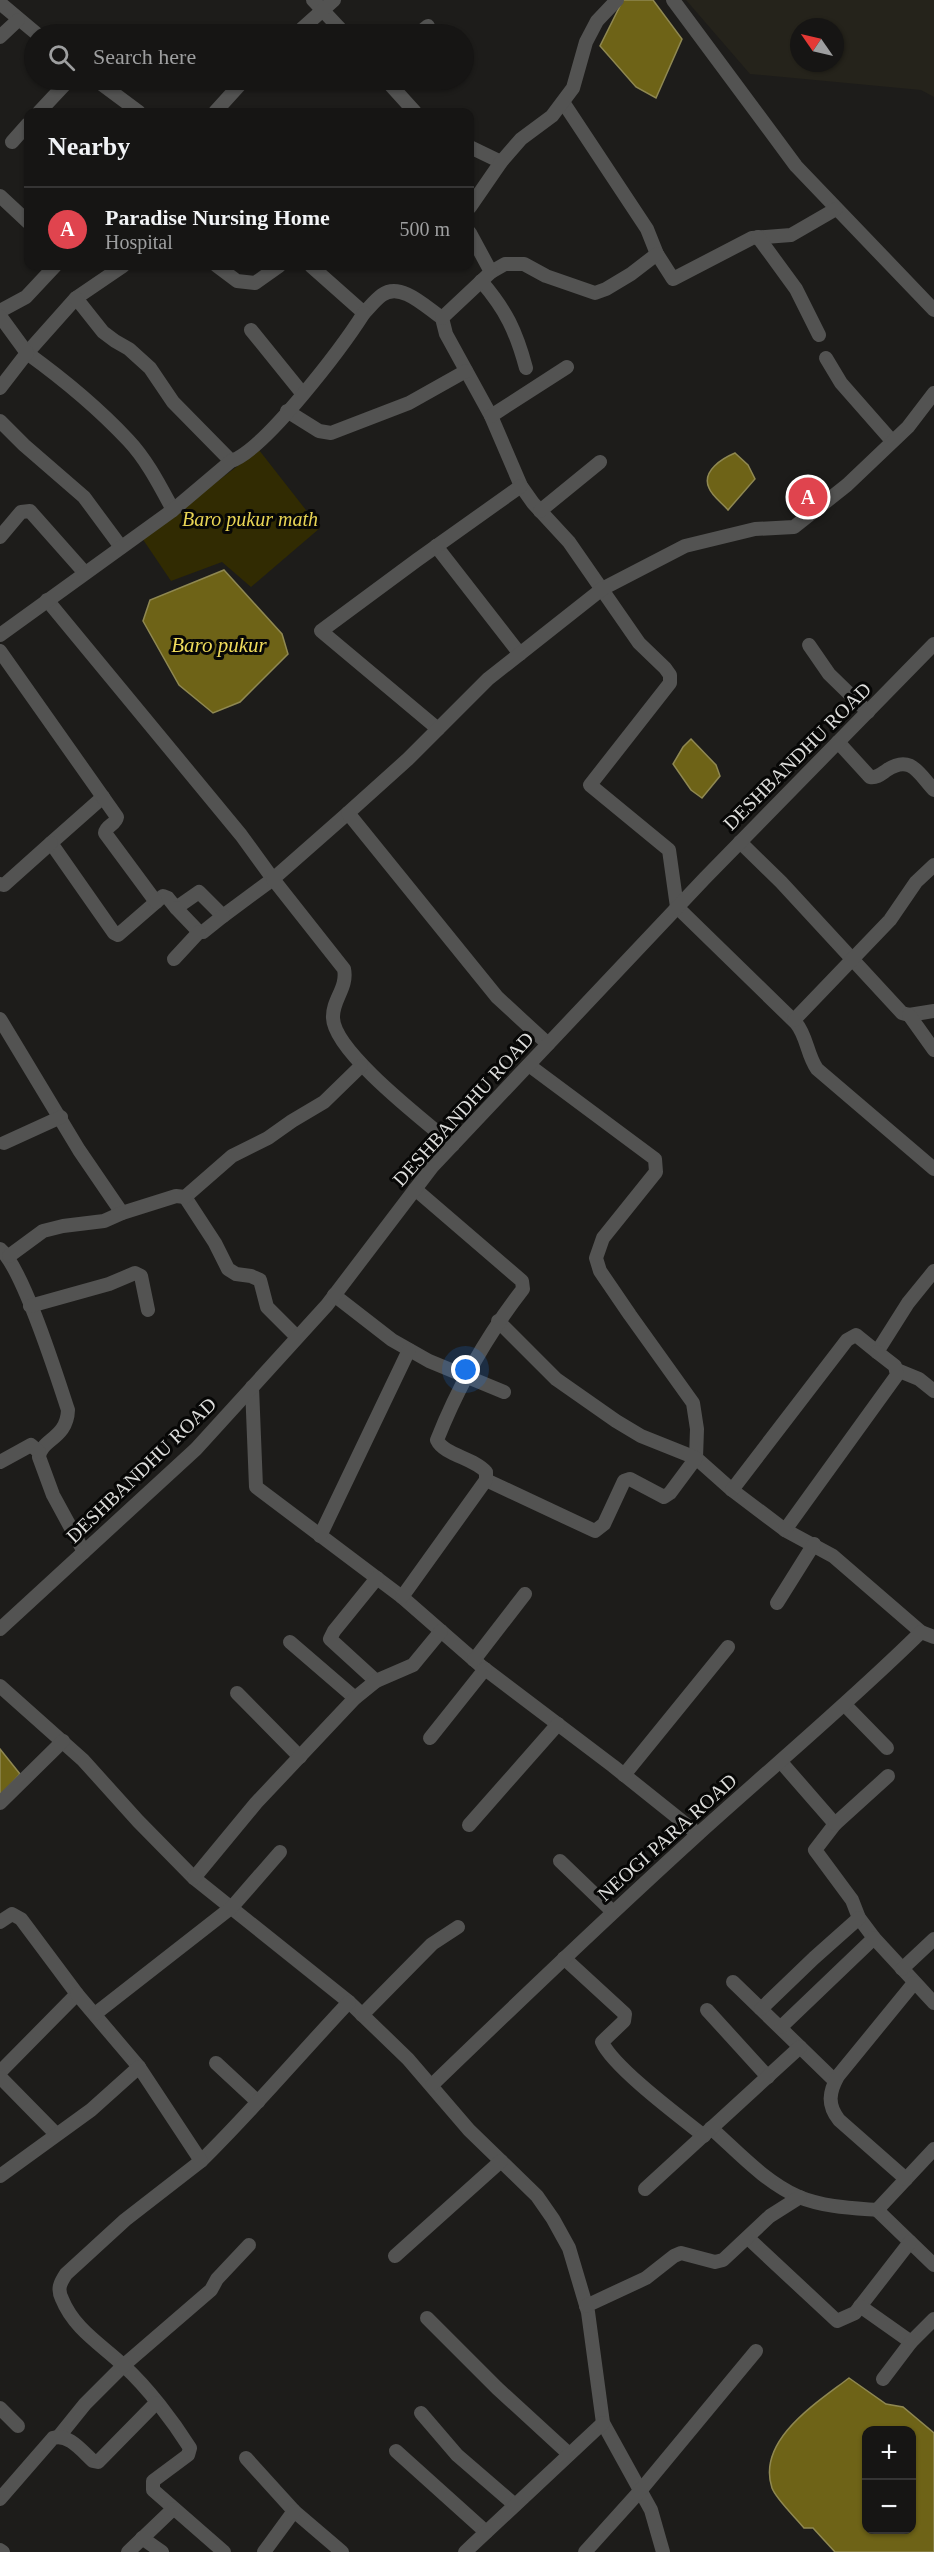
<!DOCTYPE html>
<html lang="en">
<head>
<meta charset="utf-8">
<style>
	body { margin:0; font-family:"Times New Roman",serif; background:#232222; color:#f1f3f6 }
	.controls { position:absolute; right:18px; bottom:18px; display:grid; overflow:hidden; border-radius:12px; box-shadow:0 2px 4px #0004 }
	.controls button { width:54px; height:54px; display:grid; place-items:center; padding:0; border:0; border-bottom:2px solid #353434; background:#161514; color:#f1f3f6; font:30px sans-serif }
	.compass { position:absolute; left:790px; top:18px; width:54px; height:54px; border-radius:50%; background:#161514; box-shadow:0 2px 4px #0004; rotate:304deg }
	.you { position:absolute; left:466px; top:1370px; width:21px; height:21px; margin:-15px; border:4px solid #fff; border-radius:50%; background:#1a73e8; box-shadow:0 0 0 9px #1a73e833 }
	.badge { display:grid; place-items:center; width:39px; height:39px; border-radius:50%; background:#8c9099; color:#fff; font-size:20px; font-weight:700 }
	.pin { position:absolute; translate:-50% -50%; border:3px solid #fff; box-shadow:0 2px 6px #0006 }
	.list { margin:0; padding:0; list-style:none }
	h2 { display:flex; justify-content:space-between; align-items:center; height:78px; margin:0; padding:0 24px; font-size:26px }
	h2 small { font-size:20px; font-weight:400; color:#9e9fa0 }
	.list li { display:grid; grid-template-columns:39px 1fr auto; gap:18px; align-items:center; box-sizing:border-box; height:84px; padding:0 24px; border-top:2px solid #353434 }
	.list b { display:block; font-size:22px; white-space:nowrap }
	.list p { margin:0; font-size:20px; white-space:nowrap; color:#9e9fa0 }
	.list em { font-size:20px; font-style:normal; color:#9e9fa0 }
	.icon { flex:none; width:33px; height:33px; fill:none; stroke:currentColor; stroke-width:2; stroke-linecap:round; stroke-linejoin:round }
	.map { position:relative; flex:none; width:934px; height:2552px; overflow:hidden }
	.search { position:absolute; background:#161514; box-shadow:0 2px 4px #0004; left:24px; top:24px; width:450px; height:66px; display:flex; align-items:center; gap:15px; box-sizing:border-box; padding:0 21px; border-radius:33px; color:#9e9fa0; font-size:22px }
	.panel { position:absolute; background:#161514; box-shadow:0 2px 4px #0004; left:24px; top:108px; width:450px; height:162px; border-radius:12px }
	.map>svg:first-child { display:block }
	.built { fill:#25231b; fill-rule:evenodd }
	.green { fill:#312b02 }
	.water { fill:#6e6317; stroke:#8f8852; stroke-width:1.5; fill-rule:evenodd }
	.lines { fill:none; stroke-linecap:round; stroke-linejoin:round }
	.minor { stroke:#535352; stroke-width:14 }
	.labels { text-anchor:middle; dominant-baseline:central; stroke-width:6; stroke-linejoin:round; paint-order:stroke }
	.park-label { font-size:20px; font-style:italic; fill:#e8d454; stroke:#070706 }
	.street-label { font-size:20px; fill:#dddddb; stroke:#070706 }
	.water-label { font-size:21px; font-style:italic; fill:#efdb5c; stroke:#070706 }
</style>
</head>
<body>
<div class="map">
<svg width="934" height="2552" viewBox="0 0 934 2552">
	<rect width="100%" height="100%" fill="#1d1c1a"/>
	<path class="built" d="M 686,0 L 934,0 L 934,97 L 921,90 L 750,74 ZM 799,27 L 835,27 L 835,63 L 799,63 Z"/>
	<path class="green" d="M 259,450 L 320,528 L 251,587 L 222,562 L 171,581 L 142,538 Z"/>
	<g class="water">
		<path d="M 623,0 L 653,0 L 682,39 L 656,98 L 636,87 L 600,46 Z"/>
		<path d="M 735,453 L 748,465 L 755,479 L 728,510 C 722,503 712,496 709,488 C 701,471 723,458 735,453 Z"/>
		<path d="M 224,570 L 282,634 L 288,654 L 240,702 L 213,713 L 179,685 L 143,621 L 150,600 Z"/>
		<path d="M 691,739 L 716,765 L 720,776 L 702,798 L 691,790 L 673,764 L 683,747 Z"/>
		<path d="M 0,1749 L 20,1774 L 0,1796 Z"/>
		<path d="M 849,2378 L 886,2404 L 903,2407 L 934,2433 L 934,2552 L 835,2552 L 813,2528 L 804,2528 C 796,2518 776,2499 772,2488 C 756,2440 818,2402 849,2378 ZM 912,2430 L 912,2530 L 866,2530 L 866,2430 Z"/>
	</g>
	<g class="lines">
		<g class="minor">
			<path d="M 313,0 L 345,34"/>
			<path d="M 673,0 L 796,166 L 934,310"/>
			<path d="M 0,3 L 37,34"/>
			<path d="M 296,34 L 334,0"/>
			<path d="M 418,34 L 428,26"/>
			<path d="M 0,37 L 18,20"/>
			<path d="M 96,80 L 139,112"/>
			<path d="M 386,80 L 415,112"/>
			<path d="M 563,102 L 647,229 L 657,254 L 673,279 L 752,238 L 791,235 L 836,209"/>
			<path d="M 39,112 L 69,80"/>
			<path d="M 215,112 L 244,80"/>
			<path d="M 12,142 L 28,124"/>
			<path d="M 470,147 L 501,162"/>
			<path d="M 0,196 L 28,222"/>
			<path d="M 470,207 L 501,162 L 521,139 L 552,116 L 573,88 L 586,42 L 597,21 L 617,0"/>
			<path d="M 758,237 L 796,289 L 819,335"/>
			<path d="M 123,266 L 76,298 L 27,353 C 63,379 98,408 128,440 C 147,460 160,486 173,510"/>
			<path d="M 217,266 L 237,281 L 255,283 L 279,266"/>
			<path d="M 311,266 L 364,313 C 370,307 375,300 382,295 C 401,281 427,308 442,318 L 446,334 L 491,416 L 521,486 L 533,503 L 569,542 L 639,643 L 665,668 L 670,675 L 670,683 L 590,785 L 669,850 L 677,907 L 796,1023 C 807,1036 807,1055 817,1069 L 934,1169"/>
			<path d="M 491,272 L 505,264 L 524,264 L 546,276 L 595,293 L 606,289 L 631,274 L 657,254"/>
			<path d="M 481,281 C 506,310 516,331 526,368"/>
			<path d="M 76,298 L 103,332 L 115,341 L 129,349 L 150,368 L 173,402 L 231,461"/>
			<path d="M 0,311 L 26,297 L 55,266"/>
			<path d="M 0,316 L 27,353 L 0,388"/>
			<path d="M 442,318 L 491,272 L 470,233"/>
			<path d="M 251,330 L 302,393"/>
			<path d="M 826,358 L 841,383 L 892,441"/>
			<path d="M 287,411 L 319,431 L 331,433 L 409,403 L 466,371"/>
			<path d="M 491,416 L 567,367"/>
			<path d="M 0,421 L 24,445 L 84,497 L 121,547"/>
			<path d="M 540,511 L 600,462"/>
			<path d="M 0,537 L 21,512 L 30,511 L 85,573"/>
			<path d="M 436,546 L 520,654"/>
			<path d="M 47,600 L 241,835 L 273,879 L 223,916 L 199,892 L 176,908 L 168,898 L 163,896 L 118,935 L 114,933 L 51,843 L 103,797"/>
			<path d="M 0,635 L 173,510 L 231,461 C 265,450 343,346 364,313"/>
			<path d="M 809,645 L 829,674 L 868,712"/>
			<path d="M 0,651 L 117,817 C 116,825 106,825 105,833 L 156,902"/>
			<path d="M 438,729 L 321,631 L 417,560 L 521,486"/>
			<path d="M 838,742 L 870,777 C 877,778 881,774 887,770 C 911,754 919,774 934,790"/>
			<path d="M 348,813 L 273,879 L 344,969 C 348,988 332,1000 333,1018 C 334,1052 426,1122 453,1145"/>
			<path d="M 740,842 L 781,882 L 902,1013 L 909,1015 L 934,1011"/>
			<path d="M 0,884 L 4,885 L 51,843"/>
			<path d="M 176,908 L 199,932 L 203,932 L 223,916"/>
			<path d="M 174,959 L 199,932"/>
			<path d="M 909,1015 L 934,1050"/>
			<path d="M 0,1019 L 79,1150 L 122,1213"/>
			<path d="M 794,1020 L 890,920 L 916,882 L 934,865"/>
			<path d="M 548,1044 L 497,997 L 348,813 L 408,759 L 488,679 L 602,589 L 685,546 L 755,529 L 794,527 L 847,485 L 908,427 L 934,393"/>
			<path d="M 530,1066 L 655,1159 L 656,1172 L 603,1238 L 596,1258 L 600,1271 L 630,1315 L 693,1403 L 697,1429 L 696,1458 L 732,1490 L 785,1530 L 833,1556 L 921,1632"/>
			<path d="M 4,1143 L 61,1117"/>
			<path d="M 185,1197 L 215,1243 L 228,1269 L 236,1274 L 251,1276 L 260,1280 L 267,1307 L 297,1337"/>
			<path d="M 0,1249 C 23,1268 57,1377 68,1410 C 67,1439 41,1439 39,1457 L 53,1495 L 84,1552"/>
			<path d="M 9,1256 L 43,1231 L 63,1226 L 104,1221 L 122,1213 L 176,1196 L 185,1197 L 232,1156 L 268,1138 L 292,1121 L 324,1102 L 361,1066"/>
			<path d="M 334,1295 L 392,1340 L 429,1361 L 504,1392"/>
			<path d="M 30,1306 L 109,1284 L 135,1273 L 141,1276 L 148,1310"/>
			<path d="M 897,1370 L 919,1379 L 934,1391"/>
			<path d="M 252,1387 L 256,1487 L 402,1597 L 481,1666 L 613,1766 L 698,1834"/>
			<path d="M 0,1462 L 31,1445 L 39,1452"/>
			<path d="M 486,1480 L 595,1531 L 604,1524 L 624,1481 L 630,1479 L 664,1497 L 670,1493 L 696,1458 L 641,1436 L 616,1421 L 556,1379 L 498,1321"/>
			<path d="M 732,1490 L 847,1340 L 856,1335 L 877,1352 L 908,1303 L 934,1271"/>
			<path d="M 785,1530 L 897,1375 L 895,1366 L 877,1352"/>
			<path d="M 320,1536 L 409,1350"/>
			<path d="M 402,1597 L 486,1480 L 486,1472 C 474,1458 444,1455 437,1440 C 458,1387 488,1334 523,1289 L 522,1281 L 415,1189"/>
			<path d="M 777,1603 L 814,1544"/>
			<path d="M 0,1629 L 196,1449 L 327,1305 L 432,1167 L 705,878 L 934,644"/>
			<path d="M 290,1642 L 355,1698"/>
			<path d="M 474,1660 L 525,1594"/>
			<path d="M 376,1681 L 330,1639 L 334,1631 L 377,1578"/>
			<path d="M 0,1686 L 83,1760 L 138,1821 L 194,1878 L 349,2002 L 408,2059 L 469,2130 L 537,2196 L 553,2219 L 569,2248 L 588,2312 L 603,2423 L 651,2510 L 663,2552"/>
			<path d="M 237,1693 L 300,1757"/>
			<path d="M 845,1705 L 887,1748"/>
			<path d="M 430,1738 L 485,1669"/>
			<path d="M 781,1762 L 835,1824 L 815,1850 L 852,1900 L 859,1918 L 874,1938 L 934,2003"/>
			<path d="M 624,1775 L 728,1647"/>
			<path d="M 0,1803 L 63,1741"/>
			<path d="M 835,1824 L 888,1776"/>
			<path d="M 469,1825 L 558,1724"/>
			<path d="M 560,1861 L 613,1912"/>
			<path d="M 194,1878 L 256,1803 L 355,1698 L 376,1681 L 413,1665 L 441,1631"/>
			<path d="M 0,1922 L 12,1914 L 21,1919 L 77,1994 L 0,2072"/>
			<path d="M 564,1958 L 625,2014 L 624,2021 L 602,2042 C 613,2067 680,2117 704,2136"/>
			<path d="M 902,1969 L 934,1939"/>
			<path d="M 733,1982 L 835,2081"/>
			<path d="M 77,1994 L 139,2067"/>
			<path d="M 761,2009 L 814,1958 L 859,1918"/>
			<path d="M 707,2010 L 768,2077"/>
			<path d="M 95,2014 L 232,1907 L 280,1852"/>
			<path d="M 362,2015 L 432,1944 L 458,1927"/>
			<path d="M 781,2027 L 874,1938"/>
			<path d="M 216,2063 L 258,2102"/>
			<path d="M 0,2077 L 56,2134"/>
			<path d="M 432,2085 C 519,2001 607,1917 696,1836 C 771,1768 849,1703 921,1632 L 934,1637"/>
			<path d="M 711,2128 C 739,2153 765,2182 799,2197 C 824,2207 851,2208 877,2210"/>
			<path d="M 934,2149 L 877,2210 L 934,2265"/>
			<path d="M 201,2161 C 253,2110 299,2055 349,2002"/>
			<path d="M 0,2176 L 91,2110 L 139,2067 L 201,2161 L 125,2220 L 66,2274 C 60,2283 57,2289 62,2299 C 74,2329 102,2345 124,2366 C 148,2388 173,2421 190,2448 L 188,2455 L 153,2481 L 153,2490 L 224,2552"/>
			<path d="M 906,2179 L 839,2120 C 827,2105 829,2092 838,2076 L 914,1983"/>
			<path d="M 645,2189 L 800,2047"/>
			<path d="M 748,2238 L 837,2321 L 855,2313 L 910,2242"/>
			<path d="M 395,2256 L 501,2161"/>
			<path d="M 586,2306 L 646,2278 L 674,2256 L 681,2253 L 715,2262 L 723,2260 L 770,2216 L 800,2197"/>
			<path d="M 860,2306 L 911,2342"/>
			<path d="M 427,2318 L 497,2388 L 569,2454"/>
			<path d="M 883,2379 L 911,2342 L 934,2319"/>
			<path d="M 0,2408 L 18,2426"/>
			<path d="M 421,2413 L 457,2455 L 515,2505"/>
			<path d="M 60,2435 L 85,2404 L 124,2365 L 211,2290 L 217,2279 L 249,2245"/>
			<path d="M 396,2451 L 486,2532"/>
			<path d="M 246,2458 L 294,2511 L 342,2552"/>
			<path d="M 0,2499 L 53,2438 C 68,2433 82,2451 93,2461 L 98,2462 L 156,2403"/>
			<path d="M 142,2538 L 162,2552"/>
			<path d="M 0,2550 L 3,2552"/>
			<path d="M 128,2552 L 173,2509"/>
			<path d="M 264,2552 L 294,2511"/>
			<path d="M 465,2552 L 603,2423"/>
			<path d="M 585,2552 L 640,2491 L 756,2351"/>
		</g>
	</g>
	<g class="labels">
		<g class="park-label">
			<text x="250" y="519">Baro pukur math</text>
		</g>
		<g class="street-label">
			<text transform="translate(797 756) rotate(-45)">DESHBANDHU ROAD</text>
			<text transform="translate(463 1109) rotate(-48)">DESHBANDHU ROAD</text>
			<text transform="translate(141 1470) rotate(-44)">DESHBANDHU ROAD</text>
			<text transform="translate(667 1837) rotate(-42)">NEOGI PARA ROAD</text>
		</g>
		<g class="water-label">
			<text x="219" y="645">Baro pukur</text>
		</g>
	</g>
</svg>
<div class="controls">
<button>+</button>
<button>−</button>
</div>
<svg class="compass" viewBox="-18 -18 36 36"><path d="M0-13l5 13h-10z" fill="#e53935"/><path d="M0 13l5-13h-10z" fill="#9e9fa0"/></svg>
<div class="you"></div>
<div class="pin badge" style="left:808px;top:497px;background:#e0444e">A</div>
<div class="search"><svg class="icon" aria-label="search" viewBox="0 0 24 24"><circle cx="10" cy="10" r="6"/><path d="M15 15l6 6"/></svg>Search here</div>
<section class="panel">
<h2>Nearby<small></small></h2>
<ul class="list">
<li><span class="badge" style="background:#e0444e">A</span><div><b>Paradise Nursing Home</b><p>Hospital</p></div><em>500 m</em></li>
</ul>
</section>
</div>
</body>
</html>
